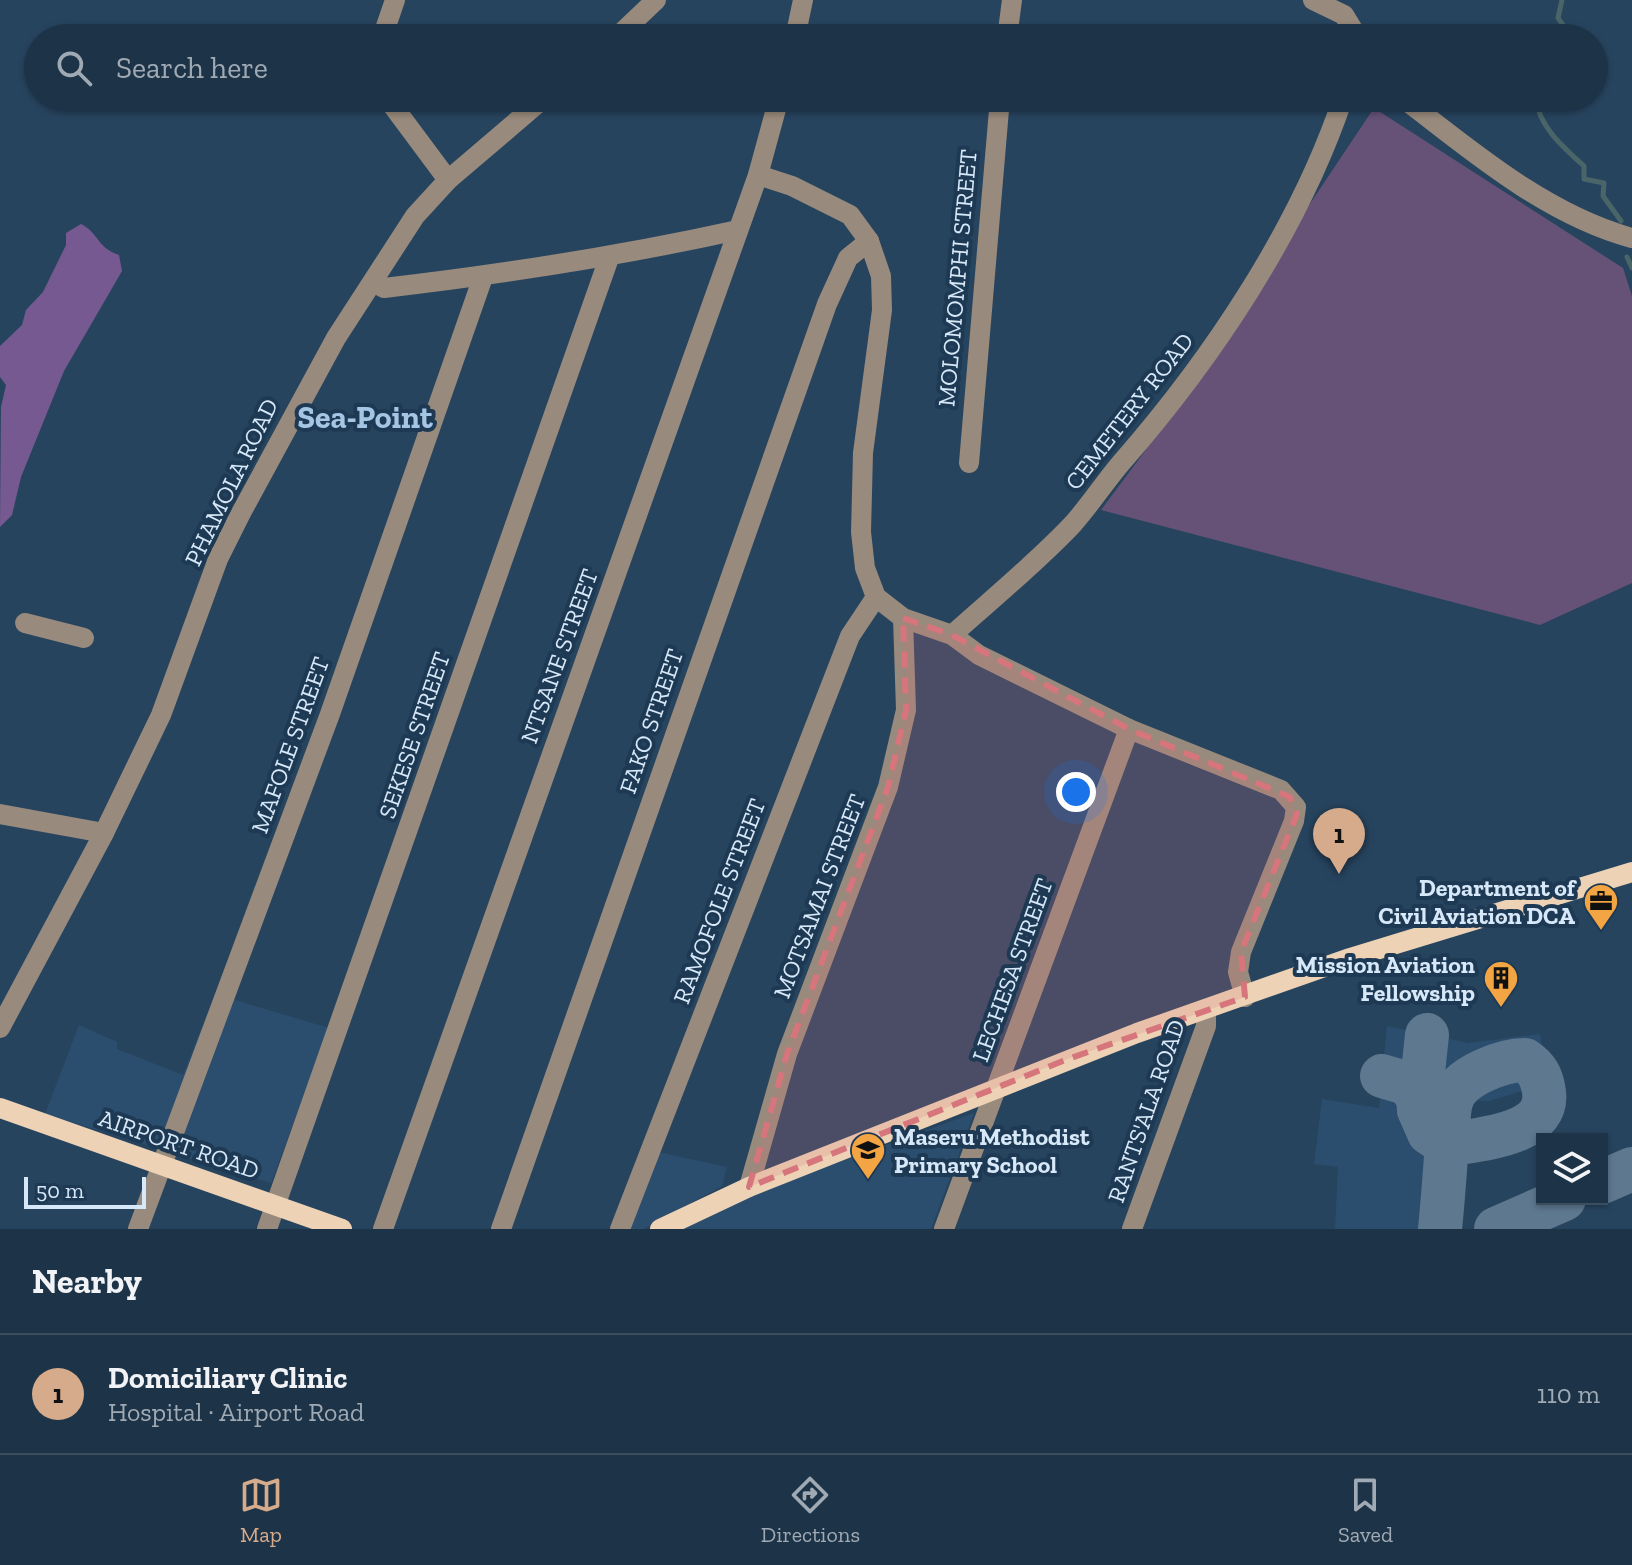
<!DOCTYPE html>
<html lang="en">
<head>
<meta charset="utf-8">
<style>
	body { margin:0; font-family:"Zilla Slab",serif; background:#2a3f52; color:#f1f3f6 }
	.controls { position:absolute; right:24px; bottom:24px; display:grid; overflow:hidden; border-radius:0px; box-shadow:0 2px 6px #0004 }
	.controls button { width:72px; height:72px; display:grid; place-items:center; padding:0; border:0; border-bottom:2px solid #3b4e60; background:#1d3347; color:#f1f3f6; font:40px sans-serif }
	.scale { position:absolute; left:24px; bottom:20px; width:122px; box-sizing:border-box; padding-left:8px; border:4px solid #d7e8f8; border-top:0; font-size:22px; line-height:28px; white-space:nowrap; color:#d7e8f8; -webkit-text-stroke:6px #1d3953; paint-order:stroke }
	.you { position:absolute; left:1076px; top:792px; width:28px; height:28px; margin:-20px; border:6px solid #fff; border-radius:50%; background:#1a73e8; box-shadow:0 0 0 12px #1a73e833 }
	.badge { display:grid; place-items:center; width:52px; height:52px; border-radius:50%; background:#d6ab8b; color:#111; font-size:26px; font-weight:700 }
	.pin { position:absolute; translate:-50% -66px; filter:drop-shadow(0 2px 4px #0008) }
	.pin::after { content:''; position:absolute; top:42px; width:28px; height:24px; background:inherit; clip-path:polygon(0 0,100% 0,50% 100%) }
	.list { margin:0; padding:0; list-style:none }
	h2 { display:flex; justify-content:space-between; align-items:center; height:104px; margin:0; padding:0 32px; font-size:34px }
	h2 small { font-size:26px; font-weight:400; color:#a0aab4 }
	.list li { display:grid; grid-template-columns:52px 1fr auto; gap:24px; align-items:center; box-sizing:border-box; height:120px; padding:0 32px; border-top:2px solid #3b4e60 }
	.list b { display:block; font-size:30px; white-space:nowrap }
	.list p { margin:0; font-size:26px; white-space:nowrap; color:#a0aab4 }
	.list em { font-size:26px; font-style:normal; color:#a0aab4 }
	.icon { flex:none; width:44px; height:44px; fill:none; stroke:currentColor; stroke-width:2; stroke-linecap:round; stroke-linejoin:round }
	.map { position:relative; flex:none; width:1632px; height:1229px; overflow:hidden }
	.search { position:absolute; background:#1d3347; box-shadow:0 2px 6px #0004; left:24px; right:24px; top:24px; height:88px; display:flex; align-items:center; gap:20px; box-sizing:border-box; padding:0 28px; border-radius:44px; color:#a0aab4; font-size:30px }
	.sheet { height:224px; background:#1d3347 }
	nav { display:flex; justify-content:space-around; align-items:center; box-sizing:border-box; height:112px; border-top:2px solid #3b4e60; background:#1d3347; font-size:22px; color:#a0aab4 }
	nav a { display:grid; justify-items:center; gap:4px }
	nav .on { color:#d6ab8b }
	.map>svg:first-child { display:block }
	.built { fill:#2c4e6e }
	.green { fill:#665277 }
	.forest { fill:#775991 }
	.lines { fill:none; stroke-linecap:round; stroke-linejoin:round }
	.stream { stroke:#4a6568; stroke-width:5 }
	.taxiway { stroke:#5e788f; stroke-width:44 }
	.minor { stroke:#988a7c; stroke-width:20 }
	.major { stroke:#edd2b5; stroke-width:20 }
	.marked { fill:#d6757b; fill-opacity:0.2; stroke:#d6757b; stroke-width:6; stroke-dasharray:16 10; stroke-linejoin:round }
	.labels { text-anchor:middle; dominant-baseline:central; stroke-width:8; stroke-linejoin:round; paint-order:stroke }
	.street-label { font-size:24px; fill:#d7e8f8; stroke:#1d3953 }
	.poi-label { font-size:24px; font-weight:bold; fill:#d7e8f8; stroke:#1d3953; text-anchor:end }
	.district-label { font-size:32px; font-weight:bold; fill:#a5c5e5; stroke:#1d3953 }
</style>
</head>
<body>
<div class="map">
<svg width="1632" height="1229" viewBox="0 0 1632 1229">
	<rect width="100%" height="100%" fill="#27445f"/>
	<g class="built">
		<path d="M 215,994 L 329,1028 L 271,1183 L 45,1114 L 79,1025 L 117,1042 L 117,1049 L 183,1075 Z"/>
		<path d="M 1387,1026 L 1468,1043 L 1540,1034 L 1548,1083 L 1489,1101 L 1463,1100 L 1455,1229 L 1335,1229 L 1338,1167 L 1314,1164 L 1322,1099 L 1379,1108 Z"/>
		<path d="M 974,1113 L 931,1229 L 676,1229 L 751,1194 Z"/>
		<path d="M 658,1152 L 727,1167 L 722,1186 L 643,1229 L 630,1229 Z"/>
	</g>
	<path class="green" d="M 1374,108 L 1623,268 L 1632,296 L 1632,583 L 1540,625 L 1101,510 L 1212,361 L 1259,280 Z"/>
	<path class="forest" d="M 81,224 C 99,233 97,248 119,255 L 122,271 L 64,371 L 21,477 L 12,515 L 0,527 L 1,407 L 6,385 L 0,377 L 0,346 L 22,325 L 26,310 L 43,292 L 66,245 L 66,233 Z"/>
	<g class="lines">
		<g class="stream">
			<path d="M 1560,38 L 1563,25 L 1558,18 L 1562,0"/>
			<path d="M 1536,98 C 1538,126 1564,148 1584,166 L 1584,179 L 1604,183 L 1603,196 L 1621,221"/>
			<path d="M 1627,257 L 1632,268"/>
		</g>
		<g class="taxiway">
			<path d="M 1382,1076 L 1409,1084 L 1418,1098 L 1419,1110 L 1427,1035"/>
			<path d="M 1419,1110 L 1429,1133 L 1447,1145 C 1477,1139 1550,1136 1544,1092 C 1542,1077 1537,1068 1525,1060 C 1503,1060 1459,1076 1452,1099 C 1447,1112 1449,1129 1447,1142 C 1445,1171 1443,1200 1440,1229"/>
			<path d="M 1602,1182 L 1632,1169"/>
			<path d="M 1496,1229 L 1564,1199"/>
		</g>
		<g class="minor">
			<path d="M 1313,0 L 1344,15 L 1358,38"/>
			<path d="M 382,38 L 395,0"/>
			<path d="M 616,38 L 656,0"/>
			<path d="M 795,38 L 803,0"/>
			<path d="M 1007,38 L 1012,0"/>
			<path d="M 387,98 L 448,180"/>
			<path d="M 1403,98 C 1471,151 1547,215 1632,238"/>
			<path d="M 758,175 L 792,186 L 850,215 L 869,241 L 881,276 L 882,310 L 863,453 L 861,532 L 865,568 L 876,597 L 903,618 L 952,635 L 979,655 L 1129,729 L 1281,790 L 1296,807 L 1294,821 L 1241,952 L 1238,972 L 1245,997"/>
			<path d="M 373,282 L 384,288 C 504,274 620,256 738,230"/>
			<path d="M 969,463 L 1000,98"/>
			<path d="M 25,623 L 84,638"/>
			<path d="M 952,635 C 992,599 1035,564 1072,525 C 1090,505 1104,483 1121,463 C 1212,359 1299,229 1343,98"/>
			<path d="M 0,814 L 104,833"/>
			<path d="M 0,1028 L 104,833 L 161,715 L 218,559 L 241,513 L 336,338 L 415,216 L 448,180 L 544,98"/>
			<path d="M 749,1187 L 787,1054 L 888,787 L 906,710 L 903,618"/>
			<path d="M 138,1229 L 330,714 L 483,277"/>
			<path d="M 267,1229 L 609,258"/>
			<path d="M 383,1229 L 758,175 L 779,98"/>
			<path d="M 501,1229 L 827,304 L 848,258 L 869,241"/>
			<path d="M 620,1229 L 850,636 L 876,597"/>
			<path d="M 944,1229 L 1129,729"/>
			<path d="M 1132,1229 L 1206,1026 L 1206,1010"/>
		</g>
		<g class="major">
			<path d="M 0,1108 L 342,1229"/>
			<path d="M 660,1229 L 749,1187 L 1137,1033 L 1350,958 L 1632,872"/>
		</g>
	</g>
	<path class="marked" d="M 903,618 L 952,635 L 1129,729 L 1290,797 L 1297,814 L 1241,952 L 1245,997 L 1068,1059 L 749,1187 L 787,1054 L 888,787 L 906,710 Z"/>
	<defs>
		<g id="office-pin" transform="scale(1.8)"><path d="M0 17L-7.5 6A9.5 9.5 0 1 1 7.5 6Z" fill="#f3a443" stroke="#1d3953"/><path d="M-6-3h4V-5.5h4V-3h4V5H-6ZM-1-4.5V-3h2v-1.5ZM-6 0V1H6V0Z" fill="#111"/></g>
		<g id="building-pin" transform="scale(1.8)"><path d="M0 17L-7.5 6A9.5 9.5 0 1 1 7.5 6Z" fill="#f3a443" stroke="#1d3953"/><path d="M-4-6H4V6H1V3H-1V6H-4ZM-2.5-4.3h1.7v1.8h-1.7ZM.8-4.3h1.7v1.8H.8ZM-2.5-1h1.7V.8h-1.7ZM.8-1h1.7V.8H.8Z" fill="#111"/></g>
		<g id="school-pin" transform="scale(1.8)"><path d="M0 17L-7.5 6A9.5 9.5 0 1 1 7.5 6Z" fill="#f3a443" stroke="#1d3953"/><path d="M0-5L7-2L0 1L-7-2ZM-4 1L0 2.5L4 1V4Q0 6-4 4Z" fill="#111"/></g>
	</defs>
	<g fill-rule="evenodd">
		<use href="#office-pin" x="1601" y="901"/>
		<use href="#building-pin" x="1501" y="978"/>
		<use href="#school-pin" x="868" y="1150"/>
	</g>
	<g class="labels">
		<g class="street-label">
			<text transform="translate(957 278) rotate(-85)">MOLOMOMPHI STREET</text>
			<text transform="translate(1129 411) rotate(-52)">CEMETERY ROAD</text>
			<text transform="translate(231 482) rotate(-64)">PHAMOLA ROAD</text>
			<text transform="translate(559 656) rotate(-70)">NTSANE STREET</text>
			<text transform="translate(651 721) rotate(-71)">FAKO STREET</text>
			<text transform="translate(414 735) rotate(-71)">SEKESE STREET</text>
			<text transform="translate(290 745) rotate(-70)">MAFOLE STREET</text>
			<text transform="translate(819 896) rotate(-69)">MOTSAMAI STREET</text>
			<text transform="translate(719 901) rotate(-69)">RAMOFOLE STREET</text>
			<text transform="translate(1012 970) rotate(-70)">LECHESA STREET</text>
			<text transform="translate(1146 1111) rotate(-71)">RANTS'ALA ROAD</text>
			<text transform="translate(179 1144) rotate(19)">AIRPORT ROAD</text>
		</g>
		<g class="poi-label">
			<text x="1575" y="887">Department of<tspan x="1575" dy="28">Civil Aviation DCA</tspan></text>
			<text x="1475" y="964">Mission Aviation<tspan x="1475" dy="28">Fellowship</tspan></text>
			<text x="894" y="1136" text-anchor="start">Maseru Methodist<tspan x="894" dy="28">Primary School</tspan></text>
		</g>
		<g class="district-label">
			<text x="365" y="417">Sea-Point</text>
		</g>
	</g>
</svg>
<div class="controls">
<button><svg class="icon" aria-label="layers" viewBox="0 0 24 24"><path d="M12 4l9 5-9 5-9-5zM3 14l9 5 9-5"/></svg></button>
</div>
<div class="scale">50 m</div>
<div class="you"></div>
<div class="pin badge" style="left:1339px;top:874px">1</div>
<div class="search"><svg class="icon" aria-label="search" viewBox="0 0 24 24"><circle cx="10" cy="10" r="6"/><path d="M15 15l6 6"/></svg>Search here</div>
</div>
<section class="sheet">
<h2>Nearby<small></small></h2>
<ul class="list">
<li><span class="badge">1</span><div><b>Domiciliary Clinic</b><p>Hospital · Airport Road</p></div><em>110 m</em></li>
</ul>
</section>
<nav>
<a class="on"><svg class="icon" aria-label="map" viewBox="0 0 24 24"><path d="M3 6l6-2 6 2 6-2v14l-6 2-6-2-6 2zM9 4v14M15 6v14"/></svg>Map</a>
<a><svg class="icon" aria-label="directions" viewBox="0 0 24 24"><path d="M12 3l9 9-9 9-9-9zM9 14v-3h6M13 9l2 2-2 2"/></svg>Directions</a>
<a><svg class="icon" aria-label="saved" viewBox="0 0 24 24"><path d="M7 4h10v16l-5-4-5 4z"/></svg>Saved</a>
</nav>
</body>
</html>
